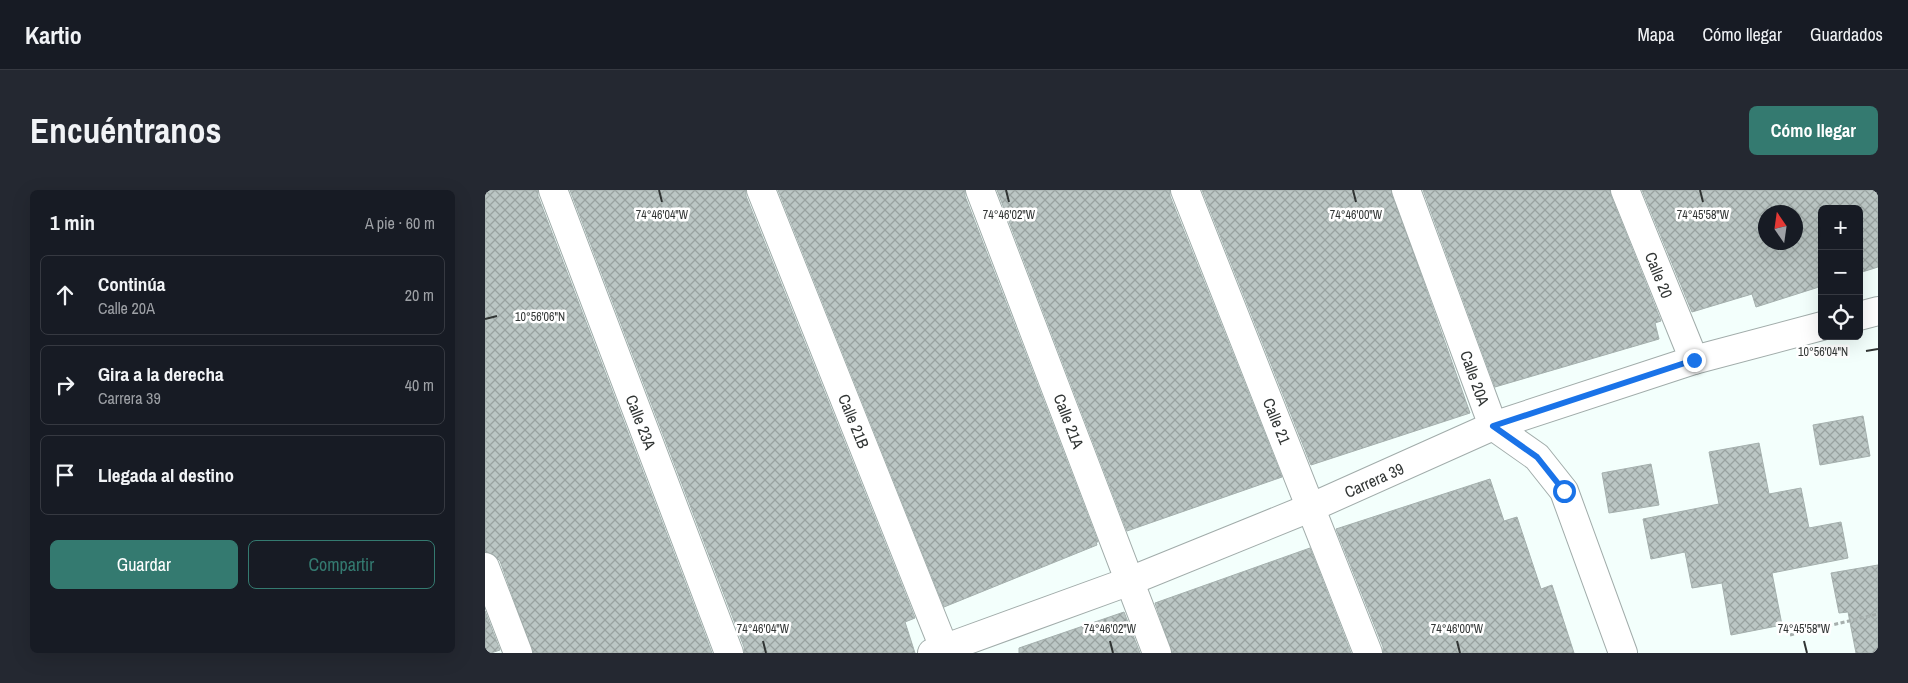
<!DOCTYPE html>
<html lang="es">
<head>
<meta charset="utf-8">
<style>
	body { margin:0; font-family:"Archivo Narrow",sans-serif; background:#242831; color:#f1f3f6 }
	.controls { position:absolute; right:15px; top:15px; display:grid; overflow:hidden; border-radius:8px; box-shadow:0 5px 20px #0002 }
	.controls button { width:45px; height:45px; display:grid; place-items:center; padding:0; border:0; border-bottom:1px solid #363941; background:#171b24; color:#f1f3f6; font:25px sans-serif }
	.compass { position:absolute; left:1273px; top:15px; width:45px; height:45px; border-radius:50%; background:#171b24; box-shadow:0 5px 20px #0002; rotate:347deg }
	.stop { position:absolute; width:15px; height:15px; margin:-11px; border:4px solid #1a73e8; border-radius:50%; background:#fff }
	.stop.end { background:#1a73e8; border-color:#fff; box-shadow:0 1px 5px #0008 }
	.list { margin:0; padding:0; list-style:none }
	h2 { display:flex; justify-content:space-between; align-items:center; height:65px; margin:0; padding:0 20px; font-size:21px }
	h2 small { font-size:16px; font-weight:400; color:#9ea1a6 }
	.list li { display:grid; grid-template-columns:32px 1fr auto; gap:15px; align-items:center; box-sizing:border-box; height:80px; margin:0 10px 10px; padding:0 10px; border:1px solid #363941; border-radius:8px }
	.list b { display:block; font-size:19px; white-space:nowrap }
	.list p { margin:0; font-size:16px; white-space:nowrap; color:#9ea1a6 }
	.list em { font-size:16px; font-style:normal; color:#9ea1a6 }
	.actions { display:flex; gap:10px; padding:15px 20px }
	.actions a { flex:1; padding:11px 0; border:1px solid #347a70; border-radius:8px; text-align:center; font-size:18px; color:#347a70 }
	.actions .main { background:#347a70; color:#fff }
	.icon { flex:none; width:28px; height:28px; fill:none; stroke:currentColor; stroke-width:2; stroke-linecap:round; stroke-linejoin:round }
	.map { position:relative; flex:none; width:1393px; height:463px; overflow:hidden; border-radius:8px }
	header { display:flex; align-items:center; gap:30px; box-sizing:border-box; height:70px; padding:0 25px; background:#171b24; border-bottom:1px solid #363941 }
	header strong { font-size:24px }
	nav { display:flex; gap:28px; margin-inline-start:auto; font-size:18px }
	.intro { display:flex; align-items:center; justify-content:space-between; box-sizing:border-box; height:120px; padding:0 30px }
	h1 { margin:0; font-size:35px }
	.button { padding:12px 22px; border-radius:8px; background:#347a70; color:#fff; font-size:18px; font-weight:700 }
	main { display:flex; gap:30px; padding:0 30px }
	aside { flex:1; background:#171b24; border-radius:8px; box-shadow:0 5px 20px #0002 }
	.map>svg:first-child { display:block }
	.building { fill:url(#building-cross-hatch); stroke:#a5b0ae; fill-rule:evenodd }
	.lines { fill:none; stroke-linecap:round; stroke-linejoin:round }
	.minor-casing { stroke:#a1acaa; stroke-width:30 }
	.path { stroke:#a6afad; stroke-width:3; stroke-dasharray:4 2.5; stroke-linecap:butt }
	.minor { stroke:#fff; stroke-width:28 }
	.route { stroke:#1a73e8; stroke-width:6 }
	.ticks { fill:none; stroke:#313534; stroke-width:2 }
	.labels { text-anchor:middle; dominant-baseline:central; stroke-width:5; stroke-linejoin:round; paint-order:stroke }
	.street-label { font-size:16px; fill:#313534; stroke:#fff }
	.ticks-label { font-size:12px; text-anchor:middle; fill:#313534; stroke:#fff; stroke-width:5; stroke-linejoin:round; paint-order:stroke }
</style>
</head>
<body>
<header>
<strong>Kartio</strong>
<nav><a>Mapa</a><a>Cómo llegar</a><a>Guardados</a></nav>
</header>
<div class="intro"><h1>Encuéntranos</h1><a class="button">Cómo llegar</a></div>
<main>
<aside>
<h2>1 min<small>A pie · 60 m</small></h2>
<ul class="list">
<li><svg class="icon" aria-label="ahead" viewBox="0 0 24 24"><path d="M12 20V5M6 11l6-6 6 6"/></svg><div><b>Continúa</b><p>Calle 20A</p></div><em>20 m</em></li>
<li><svg class="icon" aria-label="right" viewBox="0 0 24 24"><path d="M7 20v-9h11M14 6l5 5-5 5"/></svg><div><b>Gira a la derecha</b><p>Carrera 39</p></div><em>40 m</em></li>
<li><svg class="icon" aria-label="arrive" viewBox="0 0 24 24"><path d="M6 21V4h12l-3 4 3 4H6"/></svg><div><b>Llegada al destino</b></div></li>
</ul>
<div class="actions"><a class="main">Guardar</a><a>Compartir</a></div>
</aside>
<div class="map">
<svg width="1393" height="463" viewBox="0 0 1393 463">
	<defs>
		<pattern id="building-cross-hatch" width="8" height="8" patternUnits="userSpaceOnUse" patternTransform="scale(1.25)"><rect width="8" height="8" fill="#bbc6c4"/><path d="M0 0l8 8M0 8l8-8" fill="none" stroke="#99a2a0"/></pattern>
	</defs>
	<rect width="100%" height="100%" fill="#f3fffc"/>
	<g class="building">
		<path d="M 0,0 L 53,0 L 53,6 L 227,463 L 48,463 L 15,371 L 9,365 L 0,362 Z"/>
		<path d="M 85,0 L 261,0 L 261,6 L 430,428 L 420,432 L 430,463 L 259,463 L 259,457 Z"/>
		<path d="M 293,0 L 480,0 L 480,6 L 613,352 L 611,352 L 612,355 L 459,417 Z"/>
		<path d="M 512,0 L 685,0 L 685,6 L 797,287 L 642,341 Z"/>
		<path d="M 717,0 L 906,0 L 985,223 L 826,275 Z"/>
		<path d="M 938,0 L 1125,0 L 1126,6 L 1176,131 L 1170,133 L 1174,149 L 1010,197 Z"/>
		<path d="M 1157,0 L 1393,0 L 1393,77 L 1374,83 L 1374,19 L 1337,19 L 1337,96 L 1271,117 L 1267,104 L 1207,122 ZM 1280,22 L 1310,22 L 1310,52 L 1280,52 Z"/>
		<path d="M 1378,226 L 1385,266 L 1335,275 L 1328,235 Z"/>
		<path d="M 1274,253 L 1284,304 L 1316,298 L 1324,338 L 1356,332 L 1363,368 L 1287,383 L 1297,435 L 1246,445 L 1237,393 L 1207,398 L 1200,362 L 1166,369 L 1158,329 L 1234,314 L 1224,262 Z"/>
		<path d="M 1166,274 L 1174,315 L 1124,323 L 1117,283 Z"/>
		<path d="M 1005,289 L 1019,331 L 1032,327 L 1056,399 L 1067,395 L 1089,463 L 898,463 L 898,457 L 851,339 Z"/>
		<path d="M 825,358 L 866,463 L 687,463 L 670,413 Z"/>
		<path d="M 1393,375 L 1393,463 L 1371,463 L 1363,422 L 1354,423 L 1346,383 Z"/>
		<path d="M 0,421 L 15,460 L 6,463 L 0,463 Z"/>
		<path d="M 639,422 L 655,463 L 534,463 L 534,458 Z"/>
	</g>
	<g class="lines">
		<g class="minor-casing">
			<g id="minor">
				<path d="M 68,0 L 244,463"/>
				<path d="M 276,0 L 461,463"/>
				<path d="M 495,0 L 672,463"/>
				<path d="M 700,0 L 883,463"/>
				<path d="M 921,0 L 1008,236 L 1052,267 L 1079,301 L 1138,463"/>
				<path d="M 1140,0 L 1209,170"/>
				<path d="M 1374,126 L 1393,121"/>
				<path d="M 0,377 L 33,463"/>
				<path d="M 447,463 L 645,391 L 827,317 L 1008,236 L 1209,170 L 1337,136"/>
			</g>
		</g>
		<path class="path" d="M 1305,445 L 1393,424"/>
		<use href="#minor" class="minor"/>
	</g>
	<g class="lines">
		<path class="route" d="M 1079,301 L 1052,267 L 1008,236 L 1209,170"/>
	</g>
	<path class="ticks" d="M 174,0 L 177,12M 521,0 L 524,12M 868,0 L 871,12M 1215,0 L 1218,12M 0,129 L 12,126M 1381,161 L 1393,159M 278,451 L 281,463M 625,451 L 628,463M 972,451 L 975,463M 1319,451 L 1322,463"/>
	<g class="labels">
		<g class="street-label">
			<text transform="translate(1174 85) rotate(68)">Calle 20</text>
			<text transform="translate(990 188) rotate(70)">Calle 20A</text>
			<text transform="translate(369 231) rotate(68)">Calle 21B</text>
			<text transform="translate(584 231) rotate(69)">Calle 21A</text>
			<text transform="translate(792 231) rotate(68)">Calle 21</text>
			<text transform="translate(156 232) rotate(69)">Calle 23A</text>
			<text transform="translate(889 290) rotate(-24)">Carrera 39</text>
		</g>
	</g>
	<g class="ticks-label">
		<text x="177" y="29">74°46'04"W</text>
		<text x="524" y="29">74°46'02"W</text>
		<text x="871" y="29">74°46'00"W</text>
		<text x="1218" y="29">74°45'58"W</text>
		<text x="55" y="131">10°56'06"N</text>
		<text x="1338" y="166">10°56'04"N</text>
		<text x="278" y="443">74°46'04"W</text>
		<text x="625" y="443">74°46'02"W</text>
		<text x="972" y="443">74°46'00"W</text>
		<text x="1319" y="443">74°45'58"W</text>
	</g>
</svg>
<div class="controls">
<button>+</button>
<button>−</button>
<button><svg class="icon" aria-label="locate" viewBox="0 0 24 24"><circle cx="12" cy="12" r="6"/><path d="M12 2v4M12 18v4M2 12h4M18 12h4"/></svg></button>
</div>
<svg class="compass" viewBox="-18 -18 36 36"><path d="M0-13l5 13h-10z" fill="#e53935"/><path d="M0 13l5-13h-10z" fill="#9ea1a6"/></svg>
<div class="stop" style="left:1079px;top:301px"></div>
<div class="stop end" style="left:1209px;top:170px"></div>
</div>
</main>
</body>
</html>
